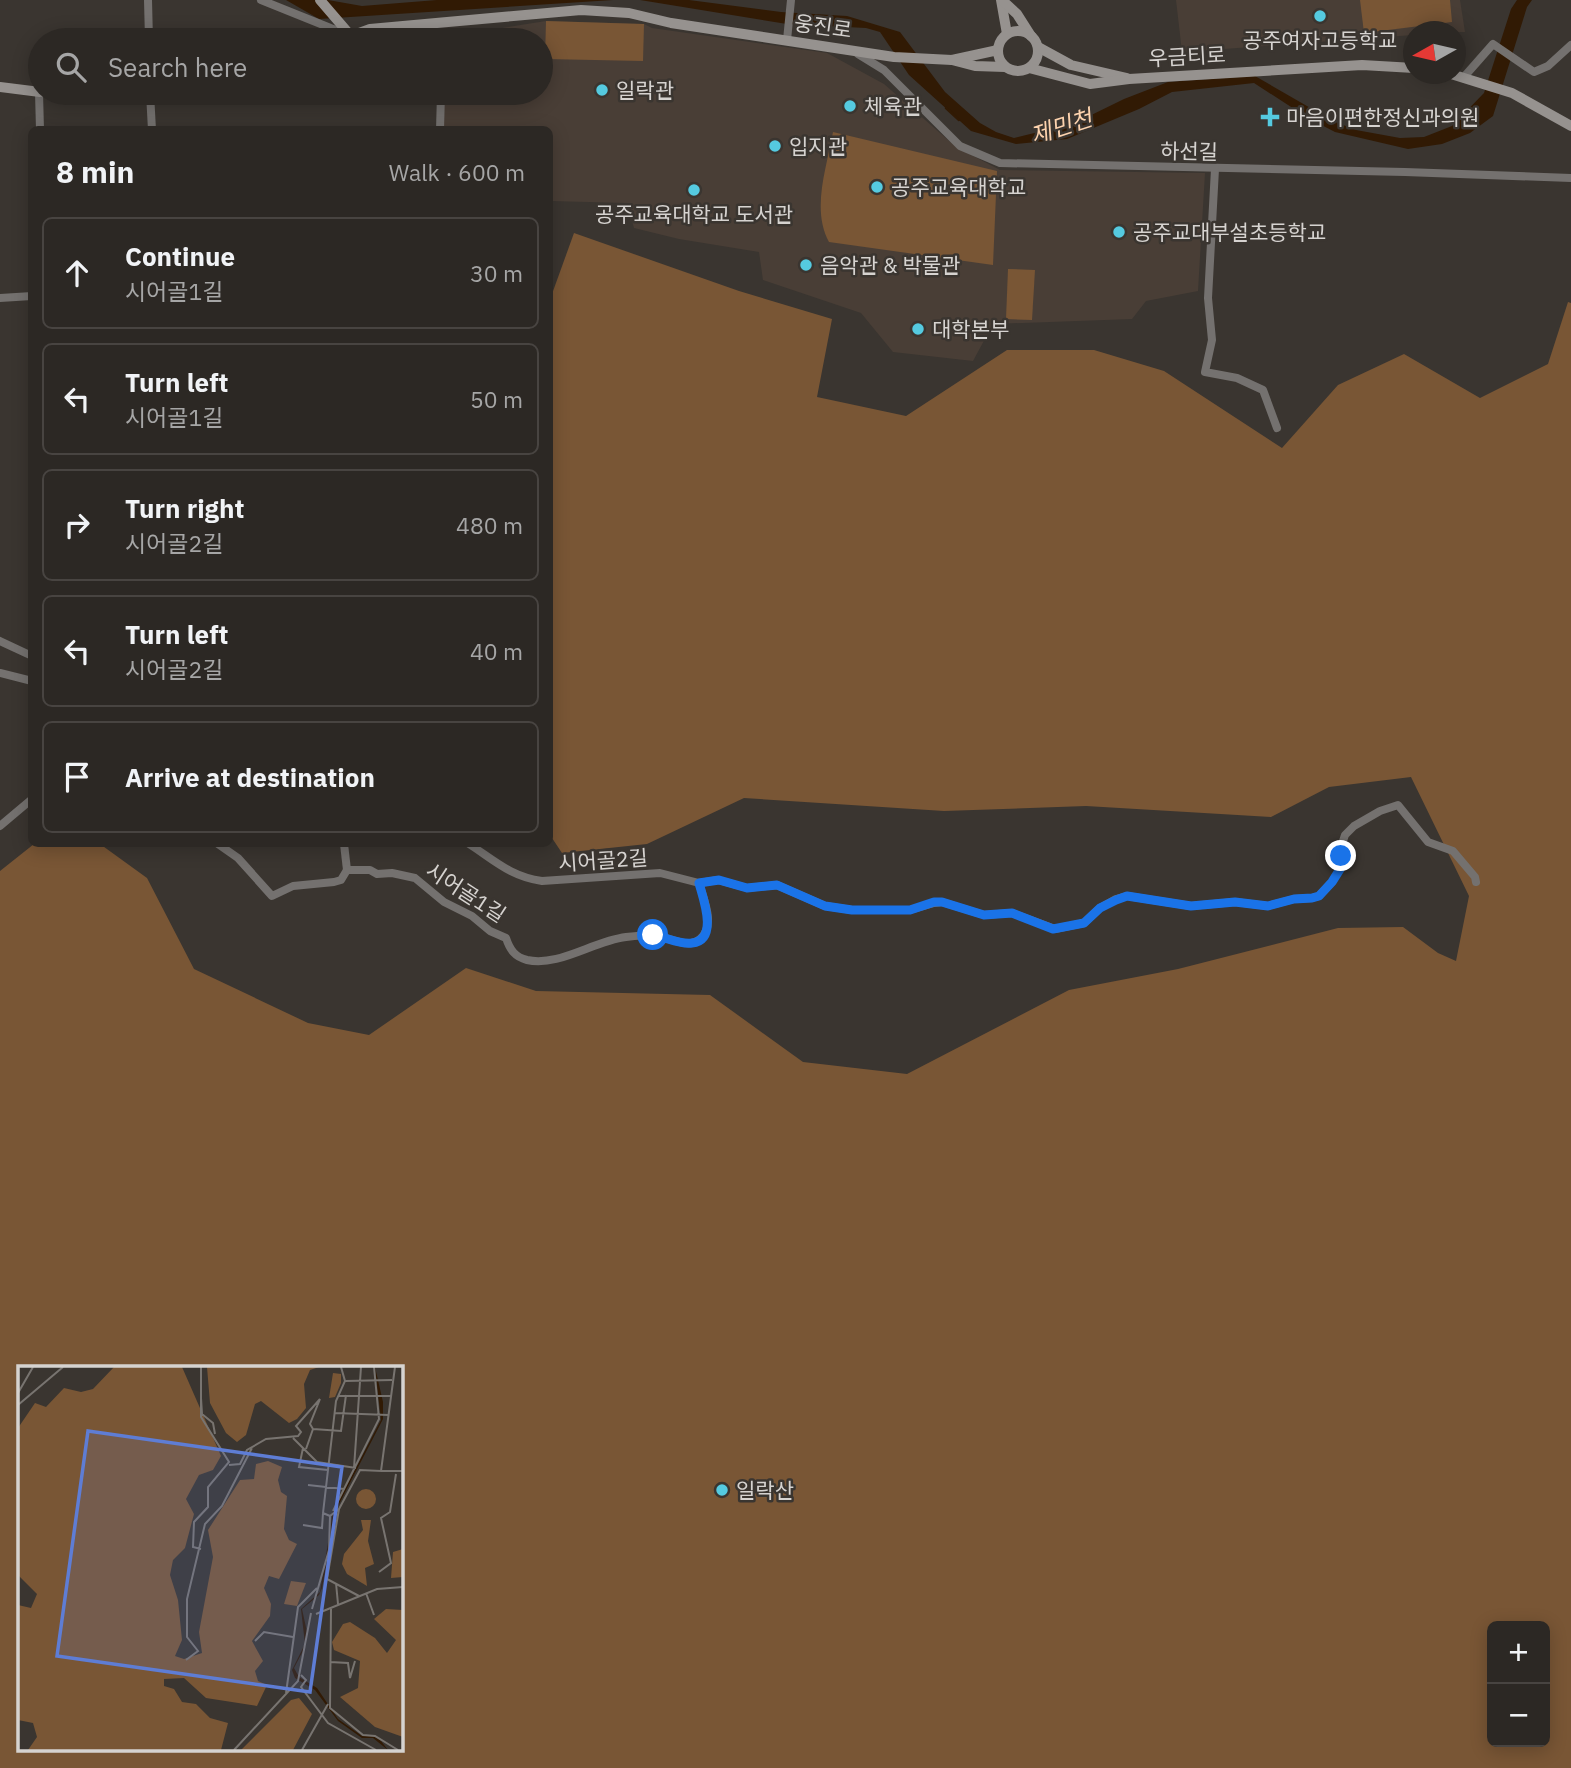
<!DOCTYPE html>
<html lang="en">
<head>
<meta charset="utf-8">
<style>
	body { margin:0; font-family:"IBM Plex Sans","Noto Sans KR",sans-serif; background:#383431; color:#f1f3f6 }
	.controls { position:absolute; right:21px; bottom:21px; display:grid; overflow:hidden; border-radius:10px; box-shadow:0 4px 18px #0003 }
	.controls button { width:63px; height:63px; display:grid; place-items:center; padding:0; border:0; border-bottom:2px solid #484441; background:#2c2824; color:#f1f3f6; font:35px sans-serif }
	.compass { position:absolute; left:1403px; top:21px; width:63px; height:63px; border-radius:50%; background:#2c2824; box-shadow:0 4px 18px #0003; rotate:262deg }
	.stop { position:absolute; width:21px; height:21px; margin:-16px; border:5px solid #1a73e8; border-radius:50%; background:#fff }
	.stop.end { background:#1a73e8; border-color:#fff; box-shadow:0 2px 7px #0008 }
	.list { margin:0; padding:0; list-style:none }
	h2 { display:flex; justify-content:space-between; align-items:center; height:91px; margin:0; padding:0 28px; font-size:30px }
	h2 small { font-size:23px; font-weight:400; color:#a6a6a6 }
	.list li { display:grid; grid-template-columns:46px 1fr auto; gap:21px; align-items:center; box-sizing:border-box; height:112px; margin:0 14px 14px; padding:0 14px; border:2px solid #484441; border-radius:10px }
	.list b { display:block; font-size:26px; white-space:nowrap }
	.list p { margin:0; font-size:23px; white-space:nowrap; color:#a6a6a6 }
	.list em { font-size:23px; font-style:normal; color:#a6a6a6 }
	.icon { flex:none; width:38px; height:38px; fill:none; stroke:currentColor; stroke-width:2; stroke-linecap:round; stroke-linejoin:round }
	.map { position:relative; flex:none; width:1571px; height:1768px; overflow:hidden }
	.search { position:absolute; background:#2c2824; box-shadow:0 4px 18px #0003; left:28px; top:28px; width:525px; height:77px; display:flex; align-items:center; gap:18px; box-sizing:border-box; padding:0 24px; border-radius:38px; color:#a6a6a6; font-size:26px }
	.panel { position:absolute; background:#2c2824; box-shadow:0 4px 18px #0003; left:28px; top:126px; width:525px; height:721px; border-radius:10px }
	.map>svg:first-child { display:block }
	.built { fill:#493e36 }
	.green { fill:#795635; fill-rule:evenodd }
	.water { fill:#311a04 }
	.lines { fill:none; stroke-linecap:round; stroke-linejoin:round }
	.stream { stroke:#311a04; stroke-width:2.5 }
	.minor { stroke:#74716f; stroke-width:8 }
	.secondary { stroke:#96928f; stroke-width:10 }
	.route { stroke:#1a73e8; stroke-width:9 }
	.poi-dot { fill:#55cae0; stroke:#3a3530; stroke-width:2.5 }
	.labels { text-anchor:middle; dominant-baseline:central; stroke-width:5; stroke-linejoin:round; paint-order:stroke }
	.street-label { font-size:21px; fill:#d6d3d0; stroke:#3a3530 }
	.poi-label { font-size:21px; fill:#d6d3d0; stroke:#3a3530; text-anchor:start }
	.water-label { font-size:23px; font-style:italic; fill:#fdd3ae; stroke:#3a3530 }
	.inset-road { fill:none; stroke:#787470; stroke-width:2 }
	.view { fill:#5e7dd5; fill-opacity:0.15; stroke:#5e7dd5; stroke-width:3.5 }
	.inset-edge { fill:none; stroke:#d6d3d0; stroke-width:3.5 }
</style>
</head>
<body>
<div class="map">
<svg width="1571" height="1768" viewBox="0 0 1571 1768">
	<rect width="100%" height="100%" fill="#3a3530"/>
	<g class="built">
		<path d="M 1176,0 L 1460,0 L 1465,32 L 1414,32 L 1413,35 L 1182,52 Z"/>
		<path d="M 546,21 L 644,24 L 652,28 L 827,53 L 884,84 L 956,147 L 1000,170 L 1205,173 L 1198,291 L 1146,301 L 1132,319 L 993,324 L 973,361 L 893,352 L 861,313 L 763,280 L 759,252 L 679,239 L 634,228 L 627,203 L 550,201 L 550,130 L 442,130 L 444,93 L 541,93 L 541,40 L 446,40 L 446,37 Z"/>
	</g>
	<g class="green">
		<path d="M 1360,0 L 1450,0 L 1452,22 L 1364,33 Z"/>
		<path d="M 546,21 L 644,24 L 643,61 L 545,59 Z"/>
		<path d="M 833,132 L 997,171 L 993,265 L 829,242 C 811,209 827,167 833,132 Z"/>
		<path d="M 574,233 L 739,291 L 832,319 L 817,397 L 906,416 L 1007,350 L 1094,350 L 1164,371 L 1282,448 L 1338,385 L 1404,354 L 1480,398 L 1548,364 L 1568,302 L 1571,303 L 1571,1768 L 0,1768 L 0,871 L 34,844 L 100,844 L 147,878 L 194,969 L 308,1023 L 369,1035 L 466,968 L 536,991 L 710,995 L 803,1062 L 907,1074 L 1069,990 L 1178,969 L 1338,928 L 1403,927 L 1438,953 L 1456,961 L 1469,896 L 1411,777 L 1329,787 L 1271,817 L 1086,806 L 944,811 L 744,798 L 647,844 L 562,853 L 550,835 L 550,295 L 552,294 ZM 19,1367 L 401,1367 L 401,1749 L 19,1749 ZM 1492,1626 L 1545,1626 L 1545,1742 L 1492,1742 Z"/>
		<path d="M 1008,269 L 1035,270 L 1032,320 L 1006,319 Z"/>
	</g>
	<g class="water">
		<path d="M 286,0 L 328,0 L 362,6 L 437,0 L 613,0 L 319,19 Z"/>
		<path d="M 640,0 L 689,0 L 781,12 L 847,16 L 900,32 L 945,92 L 980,123 L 996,132 L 1014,138 L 1075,123 L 1124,99 L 1168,82 L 1255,76 L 1333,121 L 1356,130 L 1400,138 L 1424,137 L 1452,126 L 1484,93 L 1511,9 L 1517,0 L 1532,0 L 1527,7 L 1493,116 L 1470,133 L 1442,144 L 1408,149 L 1335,132 L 1308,118 L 1254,83 L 1172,92 L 1139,109 L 1067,139 L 1016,144 L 971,131 L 909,75 L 880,32 L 866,28 L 787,24 Z"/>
	</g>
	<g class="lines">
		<path class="stream" d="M 946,108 L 959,120"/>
		<g class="minor">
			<path d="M 148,0 L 149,40"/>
			<path d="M 261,0 L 348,35"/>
			<path d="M 787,40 L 791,0"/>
			<path d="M 858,54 L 884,70 L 960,146 L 1000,163 L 1405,172 L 1571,178"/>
			<path d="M 1463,78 L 1493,44 L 1534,72 L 1548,66 L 1571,45"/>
			<path d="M 39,92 L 40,130"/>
			<path d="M 150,93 L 152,130"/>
			<path d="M 440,130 L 441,93"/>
			<path d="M 1215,169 L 1208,298 L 1212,340 L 1205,372 L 1237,378 L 1263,390 L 1277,428"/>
			<path d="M 0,298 L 32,296"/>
			<path d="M 0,641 L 32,656"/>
			<path d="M 0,673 L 32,681"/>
			<path d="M 0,826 L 32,799"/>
			<path d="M 218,844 L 238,858 L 272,896 L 293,886 L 334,882 L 341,880 L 347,870 L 370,870 L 377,874 L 392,873 L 415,878 L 444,902 L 472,916 L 490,931 L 506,938 C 510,950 515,957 527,960 C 559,967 593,941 626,937 C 635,936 645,935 653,935 C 667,936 688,950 700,939 C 716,925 704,901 699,883"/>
			<path d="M 344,844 L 347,870"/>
			<path d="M 469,844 C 494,860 511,877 542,881 L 660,873 L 699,883 L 718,880 L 747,888 L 777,885 L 825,906 L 852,910 L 910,910 L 934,903 L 942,902 L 984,915 L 1012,913 L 1055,929 L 1084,923 L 1100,908 L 1116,899 L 1127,896 L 1191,906 L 1235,902 L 1268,906 L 1294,899 L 1312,898 L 1319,896 L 1332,882 L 1342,866 L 1342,844 L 1345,835 L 1354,826 L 1380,811 L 1398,805 L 1428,842 L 1453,851 L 1475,877 L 1476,882"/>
		</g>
		<g class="secondary">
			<path d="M 320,0 L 351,36 L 370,29 L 581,10 L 629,13 L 671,23 L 894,57 L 952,60 L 998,50"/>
			<path d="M 1001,0 L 1007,34"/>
			<path d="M 1002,0 L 1017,14 L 1031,36"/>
			<circle cx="1018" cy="51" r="20"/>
			<path d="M 1038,47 L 1071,65 L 1127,78"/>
			<path d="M 952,60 L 975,66 L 1005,67"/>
			<path d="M 1029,68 L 1090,84 L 1129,79 L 1362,65 L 1414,68"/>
			<path d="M 1451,74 L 1512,93 L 1571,126"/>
			<path d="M 0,87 L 40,92"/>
		</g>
	</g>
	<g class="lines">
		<path class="route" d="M 653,935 C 666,937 680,945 692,943 C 719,940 703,898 699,883 L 719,880 L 747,888 L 777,885 L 825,906 L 852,910 L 910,910 L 934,902 L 942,902 L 984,915 L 1012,913 L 1053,929 L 1084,923 L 1100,908 L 1116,900 L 1127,896 L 1191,906 L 1235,902 L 1268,906 L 1294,899 L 1312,898 L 1319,896 L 1332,882 L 1342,866 L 1341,856"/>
	</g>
	<g class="poi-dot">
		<circle cx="1320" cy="16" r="7"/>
		<circle cx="602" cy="90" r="7"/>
		<circle cx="850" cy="106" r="7"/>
		<path d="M1266.5 106.5h7v7h7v7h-7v7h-7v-7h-7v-7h7z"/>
		<circle cx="775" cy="146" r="7"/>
		<circle cx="877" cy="187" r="7"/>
		<circle cx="694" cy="190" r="7"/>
		<circle cx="1119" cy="232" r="7"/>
		<circle cx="806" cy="265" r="7"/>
		<circle cx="918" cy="329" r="7"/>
		<circle cx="722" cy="1490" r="7"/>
	</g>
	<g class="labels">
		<g class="street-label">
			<text transform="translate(823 26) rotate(8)">웅진로</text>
			<text transform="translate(1187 56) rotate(-3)">우금티로</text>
			<text transform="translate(1189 151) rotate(1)">하선길</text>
			<text transform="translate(603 860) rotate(-4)">시어골2길</text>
			<text transform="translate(466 892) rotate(33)">시어골1길</text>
		</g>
		<g class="poi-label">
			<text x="1320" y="40" text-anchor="middle">공주여자고등학교</text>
			<text x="616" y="90">일락관</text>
			<text x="864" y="106">체육관</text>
			<text x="1286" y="117">마음이편한정신과의원</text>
			<text x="789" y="146">입지관</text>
			<text x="891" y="187">공주교육대학교</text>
			<text x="694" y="214" text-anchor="middle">공주교육대학교 도서관</text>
			<text x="1133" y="232">공주교대부설초등학교</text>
			<text x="820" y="265">음악관 &amp; 박물관</text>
			<text x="932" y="329">대학본부</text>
			<text x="736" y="1490">일락산</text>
		</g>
		<g class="water-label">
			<text transform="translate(1061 126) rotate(-18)">제민천</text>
		</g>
	</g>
	<g transform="translate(18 1366)">
		<rect width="385" height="385" fill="#3a3530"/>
		<path d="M 96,1 L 164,1 L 203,90 L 195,104 L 181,109 L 168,133 L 176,148 L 167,182 L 155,194 L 152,209 L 160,234 L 164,274 L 157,290 L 166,293 L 184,287 L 181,266 L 195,191 L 190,164 L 222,114 L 236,113 L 238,98 L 250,95 L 264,101 L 260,114 L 263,126 L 269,130 L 266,163 L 271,174 L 279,178 L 261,213 L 251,210 L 246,222 L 253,238 L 252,250 L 234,275 L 245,295 L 237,305 L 240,315 L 249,319 L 239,340 L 188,332 L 166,312 L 146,313 L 146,320 L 156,323 L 164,336 L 178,338 L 192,352 L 210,357 L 203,384 L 10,384 L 19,371 L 15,357 L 0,354 L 0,239 L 13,242 L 19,228 L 0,209 L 0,62 L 17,37 L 28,41 L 46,22 L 63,26 L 75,23 ZM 189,1 L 301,1 L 292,4 L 286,18 L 288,42 L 279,53 L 271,57 L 243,35 L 237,38 L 228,69 L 219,76 L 208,67 L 192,37 ZM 315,7 L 323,8 L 323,17 L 317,31 L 311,32 ZM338 133a10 10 0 1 1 20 0a10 10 0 1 1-20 0ZM 343,154 L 353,154 L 350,175 L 356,198 L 347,202 L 349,220 L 329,208 L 324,198 L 326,188 L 345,164 ZM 385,183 L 385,211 L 373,212 L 375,186 ZM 273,215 L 288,217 L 279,240 L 266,238 ZM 368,243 L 385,244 L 385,371 L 357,361 L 322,331 L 340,322 L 342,295 L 316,284 L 314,276 L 325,258 L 332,256 L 357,272 L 369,287 L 378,274 L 356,253 ZM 281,332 L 294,348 L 275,384 L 223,384 L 273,334 Z" fill="#795635"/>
		<path d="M 357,1 L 365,36 L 365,53 L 319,142 L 304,222 L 301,229 L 284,243 L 289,266 L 288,279 L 276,302 L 281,311 L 299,322 L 320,353 L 344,370 L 355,370 L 363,375 L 370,384 L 355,372 L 344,372 L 320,355 L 297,324 L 277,312 L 274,304 L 287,278 L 283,243 L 302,226 L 315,146 L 363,54 Z" fill="#311a04"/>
		<path class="inset-road" d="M 327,15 L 374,14M 0,27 L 15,1M 320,30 L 373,30M 183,32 L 184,48 L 195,57 L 197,68M 0,39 L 45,1M 317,47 L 370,49M 295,63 L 323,65 L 328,29M 295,63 L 292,58 L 302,33M 275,72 L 299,96 L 338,102M 285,82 L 281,101 L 310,104M 288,83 L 295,63M 211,99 L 222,98 L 229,84 L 248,73 L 280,70 L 283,66 L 278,60 L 302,33M 336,102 L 343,1M 363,105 L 385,105M 290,119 L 326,123M 315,145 L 361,53 L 356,1M 312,150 L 305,147 L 318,35 L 327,15 L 323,1M 285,159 L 304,162 L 305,147M 183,183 L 175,181 L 176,156 L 190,141 L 190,121 L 211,96 L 183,51 L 183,1M 361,206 L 373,197 L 363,152 L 372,146 L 378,108M 309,213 L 321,143M 309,213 L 341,230M 318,217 L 320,238M 348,227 L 356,249M 294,243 L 311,184 L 312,150 L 321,143 L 342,104 L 363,105 L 377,1M 313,243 L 312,342 L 345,369 L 357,370 L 380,384M 298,248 L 359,223 L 385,221M 237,275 L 246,266 L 275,271M 168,294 L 180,285 L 169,271 L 169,233 L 187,158 L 204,140 L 234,82M 312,296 L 330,297 L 332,312 L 337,295M 283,309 L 288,314 L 283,321 L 310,357 L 358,384M 268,327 L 280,241 L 299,222M 216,384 L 280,315 L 293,247M 284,384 L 310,338"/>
		<path class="view" d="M 70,65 L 324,101 L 292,326 L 39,290 Z"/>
		<rect width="385" height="385" class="inset-edge"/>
	</g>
</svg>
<div class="controls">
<button>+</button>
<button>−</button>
</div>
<svg class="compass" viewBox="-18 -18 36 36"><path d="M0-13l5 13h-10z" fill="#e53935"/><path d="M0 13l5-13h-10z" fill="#a6a6a6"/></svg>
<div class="stop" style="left:653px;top:935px"></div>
<div class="stop end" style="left:1341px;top:856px"></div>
<div class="search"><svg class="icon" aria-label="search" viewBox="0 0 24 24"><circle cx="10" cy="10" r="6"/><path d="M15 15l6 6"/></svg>Search here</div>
<section class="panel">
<h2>8 min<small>Walk · 600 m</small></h2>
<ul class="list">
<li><svg class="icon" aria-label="ahead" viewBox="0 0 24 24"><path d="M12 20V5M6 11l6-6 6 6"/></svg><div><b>Continue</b><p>시어골1길</p></div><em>30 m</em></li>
<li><svg class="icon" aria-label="left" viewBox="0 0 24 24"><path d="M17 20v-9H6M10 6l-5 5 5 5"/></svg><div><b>Turn left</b><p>시어골1길</p></div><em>50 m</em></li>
<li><svg class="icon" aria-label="right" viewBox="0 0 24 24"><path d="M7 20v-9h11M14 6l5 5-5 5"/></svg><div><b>Turn right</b><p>시어골2길</p></div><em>480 m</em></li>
<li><svg class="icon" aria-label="left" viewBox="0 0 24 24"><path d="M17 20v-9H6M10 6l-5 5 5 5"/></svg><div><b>Turn left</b><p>시어골2길</p></div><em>40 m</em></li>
<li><svg class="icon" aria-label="arrive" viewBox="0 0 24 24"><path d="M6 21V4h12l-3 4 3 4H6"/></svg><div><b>Arrive at destination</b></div></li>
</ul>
</section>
</div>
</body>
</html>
